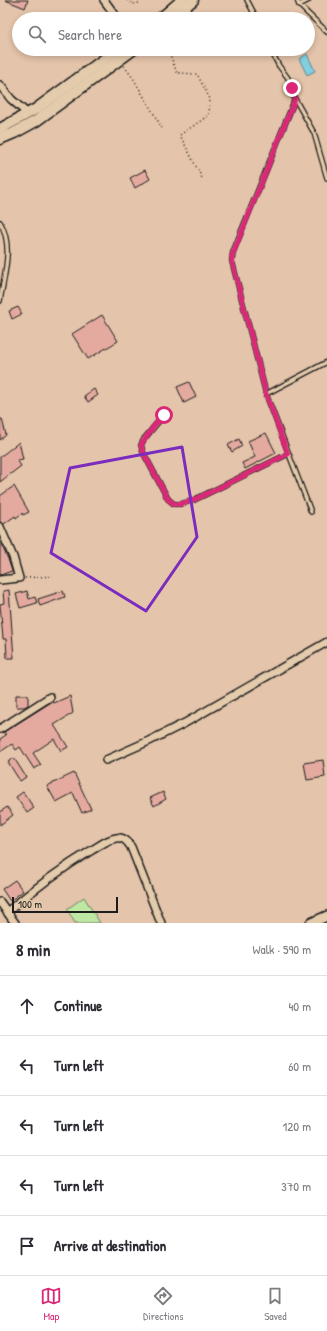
<!DOCTYPE html>
<html lang="en">
<head>
<meta charset="utf-8">
<style>
	body { margin:0; font-family:"Patrick Hand",sans-serif; background:#f7f7f7; color:#2b2b33 }
	.scale { position:absolute; left:12px; bottom:10px; width:106px; box-sizing:border-box; padding-left:4px; border:2px solid #1c1c1c; border-top:0; font-size:11px; line-height:14px; white-space:nowrap; color:#1c1c1c; -webkit-text-stroke:3px #e4cbac; paint-order:stroke }
	.stop { position:absolute; width:12px; height:12px; margin:-9px; border:3px solid #db2777; border-radius:50%; background:#fff }
	.stop.end { background:#db2777; border-color:#fff; box-shadow:0 1px 4px #0008 }
	.list { margin:0; padding:0; list-style:none }
	h2 { display:flex; justify-content:space-between; align-items:center; height:52px; margin:0; padding:0 16px; font-size:17px }
	h2 small { font-size:13px; font-weight:400; color:#7c7c81 }
	.list li { display:grid; grid-template-columns:26px 1fr auto; gap:12px; align-items:center; box-sizing:border-box; height:60px; padding:0 16px; border-top:1px solid #e1e1e2 }
	.list b { display:block; font-size:15px; white-space:nowrap }
	.list em { font-size:13px; font-style:normal; color:#7c7c81 }
	.icon { flex:none; width:22px; height:22px; fill:none; stroke:currentColor; stroke-width:2; stroke-linecap:round; stroke-linejoin:round }
	.map { position:relative; flex:none; width:327px; height:923px; overflow:hidden }
	.search { position:absolute; background:#fff; box-shadow:0 2px 6px #0003; left:12px; right:12px; top:12px; height:44px; display:flex; align-items:center; gap:10px; box-sizing:border-box; padding:0 14px; border-radius:22px; color:#7c7c81; font-size:15px }
	.sheet { height:352px; background:#fff }
	nav { display:flex; justify-content:space-around; align-items:center; box-sizing:border-box; height:56px; border-top:1px solid #e1e1e2; background:#fff; font-size:11px; color:#7c7c81 }
	nav a { display:grid; justify-items:center; gap:2px }
	nav .on { color:#db2777 }
	.map>svg:first-child { display:block }
	.green { fill:#bee7a4; stroke:#6d8260 }
	.water { fill:#81cfdf; stroke:#598791 }
	.building { fill:#e4aaa0; stroke:#1c1c1c }
	.lines { fill:none; stroke-linecap:round; stroke-linejoin:round }
	.service-casing { stroke:#1c1c1c; stroke-width:6 }
	.minor-casing { stroke:#1c1c1c; stroke-width:10 }
	.tertiary-casing { stroke:#1c1c1c; stroke-width:12 }
	.secondary-casing { stroke:#1c1c1c; stroke-width:13 }
	.path { stroke:#1c1c1c; stroke-width:1.5; stroke-dasharray:1 3; stroke-linecap:butt }
	.service { stroke:#e4cbac; stroke-width:3.5 }
	.minor { stroke:#e4cbac; stroke-width:7 }
	.tertiary { stroke:#e4cbac; stroke-width:9 }
	.secondary { stroke:#e4cbac; stroke-width:10 }
	.route { stroke:#db2777; stroke-width:5 }
	.marked { fill:none; stroke:#7b2cbf; stroke-width:3; stroke-linejoin:round }
</style>
</head>
<body>
<div class="map">
<svg width="327" height="923" viewBox="0 0 327 923">
	<rect width="100%" height="100%" fill="#e4c4aa"/>
	<filter id="ink" filterUnits="userSpaceOnUse"><feTurbulence type="fractalNoise" baseFrequency=".025" numOctaves="2"/><feDisplacementMap in="SourceGraphic" scale="8" xChannelSelector="R" yChannelSelector="G"/><feConvolveMatrix kernelMatrix="1 2 1 2 8 2 1 2 1" color-interpolation-filters="sRGB"/></filter>
	<g filter="url(#ink)">
		<path class="green" d="M 84,897 L 100,923 L 75,923 L 67,909 Z"/>
		<path class="water" d="M 307,54 L 315,71 L 307,75 L 299,59 Z"/>
		<g class="building">
			<path d="M 5,0 L 28,0 L 25,8 Z"/>
			<path d="M 145,170 L 150,179 L 135,188 L 130,178 Z"/>
			<path d="M 18,307 L 22,314 L 12,319 L 9,311 Z"/>
			<path d="M 102,315 L 118,341 L 88,359 L 72,334 Z"/>
			<path d="M 189,382 L 196,397 L 184,403 L 177,387 Z"/>
			<path d="M 94,389 L 98,395 L 88,402 L 84,396 Z"/>
			<path d="M 0,419 L 2,419 L 6,435 L 0,440 Z"/>
			<path d="M 266,433 L 276,453 L 245,469 L 242,463 L 255,457 L 248,441 Z"/>
			<path d="M 239,439 L 242,446 L 232,452 L 228,445 Z"/>
			<path d="M 19,442 L 23,459 L 17,460 L 21,466 L 0,482 L 0,457 Z"/>
			<path d="M 14,486 L 29,512 L 23,515 L 22,513 L 16,518 L 15,516 L 4,524 L 0,522 L 0,496 Z"/>
			<path d="M 0,542 L 8,559 L 12,571 L 0,575 Z"/>
			<path d="M 9,590 L 14,658 L 7,658 L 6,639 L 3,639 L 0,604 L 4,603 L 3,591 Z"/>
			<path d="M 27,591 L 29,599 L 35,597 L 37,603 L 20,608 L 16,594 Z"/>
			<path d="M 63,591 L 65,597 L 40,606 L 38,599 Z"/>
			<path d="M 16,695 L 28,695 L 28,705 L 24,707 L 16,707 Z"/>
			<path d="M 70,696 L 73,713 L 54,725 L 68,747 L 61,751 L 54,739 L 33,753 L 41,765 L 34,769 L 20,747 L 16,750 L 12,744 L 0,752 L 0,739 L 6,735 L 4,732 L 53,701 L 54,703 Z"/>
			<path d="M 14,758 L 26,777 L 20,781 L 8,762 Z"/>
			<path d="M 323,760 L 325,777 L 307,780 L 304,763 Z"/>
			<path d="M 74,773 L 91,809 L 82,813 L 73,793 L 56,802 L 47,786 Z"/>
			<path d="M 23,792 L 34,808 L 27,813 L 16,797 Z"/>
			<path d="M 163,792 L 166,799 L 154,806 L 150,798 Z"/>
			<path d="M 7,807 L 13,815 L 0,825 L 0,812 Z"/>
			<path d="M 15,880 L 23,891 L 10,901 L 2,889 Z"/>
		</g>
		<g class="lines">
			<g class="service-casing">
				<g id="service">
					<path d="M 247,0 L 257,19"/>
					<path d="M 297,0 L 299,5 L 309,0"/>
					<path d="M 299,5 L 327,32"/>
					<path d="M 270,49 L 279,66 L 288,78 L 295,99 L 314,133 L 327,178"/>
					<path d="M 295,99 L 233,252 L 232,261 L 266,394 L 311,512"/>
					<path d="M 0,222 C 14,246 4,275 0,301"/>
					<path d="M 266,394 L 327,362"/>
					<path d="M 164,415 L 144,439 L 141,445 L 143,452 L 168,499 L 174,504 L 181,504 L 194,500 L 288,454"/>
				</g>
			</g>
			<g class="minor-casing">
				<g id="minor">
					<path d="M 104,0 L 118,19"/>
					<path d="M 0,85 L 11,99 L 28,114"/>
					<path d="M 0,527 L 13,557 L 19,578 L 0,580"/>
					<path d="M 0,729 L 50,697"/>
					<path d="M 106,760 L 149,741 L 185,723 L 327,642"/>
					<path d="M 0,902 L 15,923"/>
					<path d="M 7,912 C 34,889 62,868 92,850 C 99,846 108,839 116,838 C 124,837 127,841 131,847 L 161,923"/>
				</g>
			</g>
			<g class="tertiary-casing">
				<path id="tertiary" d="M 311,923 L 327,916"/>
			</g>
			<g class="secondary-casing">
				<g id="secondary">
					<path d="M 160,19 L 182,0"/>
					<path d="M 171,19 L 193,0"/>
					<path d="M 0,129 L 36,109 L 118,49"/>
					<path d="M 0,139 L 14,133 L 36,121 L 134,49"/>
				</g>
			</g>
			<g class="path">
				<path d="M 127,0 L 133,4 L 139,3 L 141,0"/>
				<path d="M 168,49 L 177,73 L 197,74 L 210,99 L 209,115 L 180,135 L 203,180"/>
				<path d="M 124,66 L 133,78 L 162,128"/>
				<path d="M 25,578 L 53,576"/>
			</g>
			<use href="#service" class="service"/>
			<use href="#minor" class="minor"/>
			<use href="#tertiary" class="tertiary"/>
			<use href="#secondary" class="secondary"/>
		</g>
	</g>
	<g class="lines" filter="url(#ink)">
		<path class="route" d="M 164,415 L 153,427 L 141,445 L 143,452 L 168,499 L 174,504 L 181,504 L 194,500 L 288,454 L 266,394 L 232,261 L 232,256 L 295,99 L 292,88"/>
	</g>
	<path class="marked" d="M 182,447 L 197,537 L 146,611 L 51,553 L 70,468 Z"/>
</svg>
<div class="scale">100 m</div>
<div class="stop" style="left:164px;top:415px"></div>
<div class="stop end" style="left:292px;top:88px"></div>
<div class="search"><svg class="icon" aria-label="search" viewBox="0 0 24 24"><circle cx="10" cy="10" r="6"/><path d="M15 15l6 6"/></svg>Search here</div>
</div>
<section class="sheet">
<h2>8 min<small>Walk · 590 m</small></h2>
<ul class="list">
<li><svg class="icon" aria-label="ahead" viewBox="0 0 24 24"><path d="M12 20V5M6 11l6-6 6 6"/></svg><div><b>Continue</b></div><em>40 m</em></li>
<li><svg class="icon" aria-label="left" viewBox="0 0 24 24"><path d="M17 20v-9H6M10 6l-5 5 5 5"/></svg><div><b>Turn left</b></div><em>60 m</em></li>
<li><svg class="icon" aria-label="left" viewBox="0 0 24 24"><path d="M17 20v-9H6M10 6l-5 5 5 5"/></svg><div><b>Turn left</b></div><em>120 m</em></li>
<li><svg class="icon" aria-label="left" viewBox="0 0 24 24"><path d="M17 20v-9H6M10 6l-5 5 5 5"/></svg><div><b>Turn left</b></div><em>370 m</em></li>
<li><svg class="icon" aria-label="arrive" viewBox="0 0 24 24"><path d="M6 21V4h12l-3 4 3 4H6"/></svg><div><b>Arrive at destination</b></div></li>
</ul>
</section>
<nav>
<a class="on"><svg class="icon" aria-label="map" viewBox="0 0 24 24"><path d="M3 6l6-2 6 2 6-2v14l-6 2-6-2-6 2zM9 4v14M15 6v14"/></svg>Map</a>
<a><svg class="icon" aria-label="directions" viewBox="0 0 24 24"><path d="M12 3l9 9-9 9-9-9zM9 14v-3h6M13 9l2 2-2 2"/></svg>Directions</a>
<a><svg class="icon" aria-label="saved" viewBox="0 0 24 24"><path d="M7 4h10v16l-5-4-5 4z"/></svg>Saved</a>
</nav>
</body>
</html>
